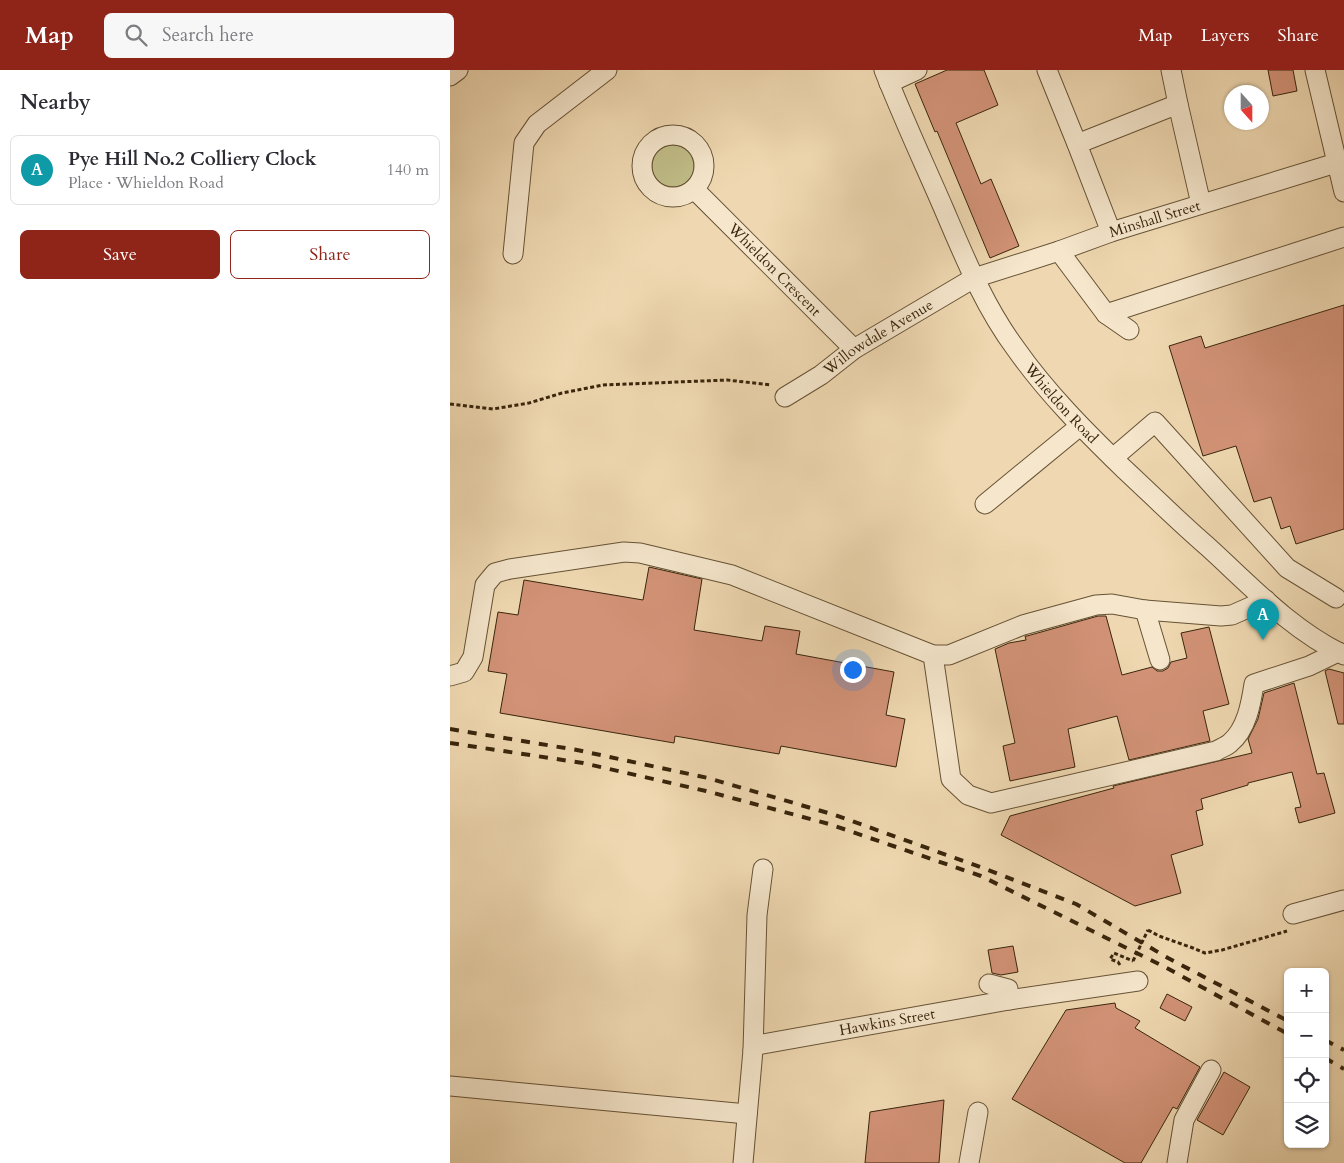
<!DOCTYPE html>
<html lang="en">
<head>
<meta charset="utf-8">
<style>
	body { margin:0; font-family:Cardo,serif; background:#f7f7f7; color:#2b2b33 }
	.controls { position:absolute; right:15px; bottom:15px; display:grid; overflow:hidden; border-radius:8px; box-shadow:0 1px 4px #0004 }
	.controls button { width:45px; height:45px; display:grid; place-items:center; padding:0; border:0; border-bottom:1px solid #e1e1e2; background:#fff; color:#2b2b33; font:25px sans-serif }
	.compass { position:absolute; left:774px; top:15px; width:45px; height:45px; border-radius:50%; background:#fff; box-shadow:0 1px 4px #0004; rotate:159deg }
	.you { position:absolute; left:402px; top:599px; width:18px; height:18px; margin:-12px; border:4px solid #fff; border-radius:50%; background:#1a73e8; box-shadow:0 0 0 8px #1a73e833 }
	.badge { display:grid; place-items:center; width:32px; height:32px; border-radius:50%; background:#8f2418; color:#fff; font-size:16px; font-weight:700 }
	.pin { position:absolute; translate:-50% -41px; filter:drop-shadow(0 1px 2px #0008) }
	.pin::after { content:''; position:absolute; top:26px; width:18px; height:15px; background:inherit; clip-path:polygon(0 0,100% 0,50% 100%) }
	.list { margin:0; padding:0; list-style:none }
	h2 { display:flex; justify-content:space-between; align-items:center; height:65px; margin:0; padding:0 20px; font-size:21px }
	h2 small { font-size:16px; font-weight:400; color:#7c7c81 }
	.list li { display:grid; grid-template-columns:32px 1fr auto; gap:15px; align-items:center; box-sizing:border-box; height:70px; margin:0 10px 10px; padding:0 10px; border:1px solid #e1e1e2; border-radius:8px }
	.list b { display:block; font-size:19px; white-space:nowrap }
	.list p { margin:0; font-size:16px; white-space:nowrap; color:#7c7c81 }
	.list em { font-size:16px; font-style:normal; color:#7c7c81 }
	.actions { display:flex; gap:10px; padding:15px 20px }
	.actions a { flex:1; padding:11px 0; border:1px solid #8f2418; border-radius:8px; text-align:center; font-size:18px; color:#8f2418 }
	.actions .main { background:#8f2418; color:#fff }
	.icon { flex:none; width:28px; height:28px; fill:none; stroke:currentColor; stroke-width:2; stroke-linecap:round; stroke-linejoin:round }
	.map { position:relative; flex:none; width:894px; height:1093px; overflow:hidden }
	header { display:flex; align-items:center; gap:30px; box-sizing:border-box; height:70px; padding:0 25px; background:#8f2418; color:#fff }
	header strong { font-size:24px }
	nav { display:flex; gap:28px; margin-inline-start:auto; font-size:18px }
	.search { width:350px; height:45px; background:#f7f7f7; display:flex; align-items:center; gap:12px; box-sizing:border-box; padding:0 18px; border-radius:8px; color:#7c7c81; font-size:19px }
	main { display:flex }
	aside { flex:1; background:#fff }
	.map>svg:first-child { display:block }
	.green { fill:#c0bc87; stroke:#7c704a }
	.building { fill:#d29277; stroke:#39250c }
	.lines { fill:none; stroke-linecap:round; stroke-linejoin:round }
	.minor-casing { stroke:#665235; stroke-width:21 }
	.path { stroke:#39250c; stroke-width:3; stroke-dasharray:4 2.5; stroke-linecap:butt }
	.minor { stroke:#f5e6cc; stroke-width:19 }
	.rail { stroke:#39250c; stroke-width:4; stroke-dasharray:9 9; stroke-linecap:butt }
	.path-bridge { stroke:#39250c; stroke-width:3; stroke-dasharray:4 2.5; stroke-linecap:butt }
	.labels { text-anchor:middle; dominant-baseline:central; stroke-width:4.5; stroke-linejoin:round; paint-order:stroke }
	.street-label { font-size:15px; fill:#39250c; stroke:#f5e6cc }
</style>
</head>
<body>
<header>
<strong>Map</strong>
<div class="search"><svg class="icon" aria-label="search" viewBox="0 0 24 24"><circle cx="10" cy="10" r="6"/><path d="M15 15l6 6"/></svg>Search here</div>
<nav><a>Map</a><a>Layers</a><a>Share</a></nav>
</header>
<main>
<aside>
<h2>Nearby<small></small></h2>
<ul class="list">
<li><span class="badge" style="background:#0f9aa8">A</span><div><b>Pye Hill No.2 Colliery Clock</b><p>Place · Whieldon Road</p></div><em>140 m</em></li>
</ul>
<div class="actions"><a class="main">Save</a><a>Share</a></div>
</aside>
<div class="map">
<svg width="894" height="1093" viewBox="0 0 894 1093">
	<rect width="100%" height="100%" fill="#efd8b1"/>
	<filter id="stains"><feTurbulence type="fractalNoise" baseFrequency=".004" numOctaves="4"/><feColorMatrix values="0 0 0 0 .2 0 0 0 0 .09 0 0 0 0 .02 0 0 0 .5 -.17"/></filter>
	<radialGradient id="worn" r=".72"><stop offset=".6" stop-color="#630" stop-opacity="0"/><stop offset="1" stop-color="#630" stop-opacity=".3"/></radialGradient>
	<circle class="green" cx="223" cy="96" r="21"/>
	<g class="building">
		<path d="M 497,0 L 534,0 L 548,35 L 506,53 L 531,114 L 541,109 L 569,176 L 540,188 L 487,61 L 485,62 L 465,14 Z"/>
		<path d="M 818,0 L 843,0 L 847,21 L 823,26 Z"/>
		<path d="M 894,235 L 894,459 L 846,474 L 840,456 L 831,459 L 821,427 L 804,432 L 786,376 L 753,386 L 719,276 L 751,266 L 755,278 Z"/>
		<path d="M 199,497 L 252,509 L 244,560 L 312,571 L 315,556 L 350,561 L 346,584 L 444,602 L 436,645 L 455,649 L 446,697 L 331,676 L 329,684 L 225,666 L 224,673 L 50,643 L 57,604 L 38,601 L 48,542 L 68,545 L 74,510 L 193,530 Z"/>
		<path d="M 648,546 L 656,546 L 672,605 L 702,597 L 707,601 L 713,601 L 718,598 L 721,592 L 737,588 L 731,563 L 759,557 L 779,634 L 753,641 L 760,671 L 679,690 L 667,646 L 618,659 L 625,697 L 560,711 L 553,676 L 565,673 L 545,579 L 559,573 L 576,570 L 575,566 L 577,566 Z"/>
		<path d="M 879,599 L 894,603 L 894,654 L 888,654 L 875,601 Z"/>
		<path d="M 844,613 L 867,704 L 874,703 L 885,743 L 849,753 L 845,738 L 851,737 L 842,702 L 798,713 L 798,715 L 751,729 L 753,739 L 746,741 L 753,775 L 721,785 L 731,823 L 685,836 L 551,765 L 560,746 L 664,718 L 663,716 L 802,683 L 798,669 L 808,649 L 814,623 Z"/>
		<path d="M 563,876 L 568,902 L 551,905 L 542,903 L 538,880 Z"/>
		<path d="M 717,924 L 742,937 L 735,951 L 710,938 Z"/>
		<path d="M 665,933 L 666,938 L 690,951 L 685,958 L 750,997 L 727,1039 L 723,1037 L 691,1093 L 675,1093 L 562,1029 L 616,940 Z"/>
		<path d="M 774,1002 L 800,1017 L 773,1065 L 747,1050 Z"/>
		<path d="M 494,1030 L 489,1093 L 415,1093 L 420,1042 Z"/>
	</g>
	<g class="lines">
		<g class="minor-casing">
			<g id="minor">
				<path id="s1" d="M 434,0 C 452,46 473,91 493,137 C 514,186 534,236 566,279 C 597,323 635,361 673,398 C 701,424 728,451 757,476 C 800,515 841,560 894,585"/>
				<path d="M 597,0 L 627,74 L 661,162"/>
				<path d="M 721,0 L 728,34 L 751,134"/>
				<path d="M 865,0 L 894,122"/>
				<path d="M 0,6 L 8,0"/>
				<path d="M 439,13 L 467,0"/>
				<circle cx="223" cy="96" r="31"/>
				<path d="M 627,74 L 728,34"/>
				<path id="s2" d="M 244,119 L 404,279"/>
				<path d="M 609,181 L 656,244 L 679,260"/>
				<path d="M 63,184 L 74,73 L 87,54 L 157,0"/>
				<path d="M 656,244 L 894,167"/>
				<path id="s3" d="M 335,327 L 371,305 L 404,279 L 524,208 L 609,181 L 661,162 L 886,93"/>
				<path d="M 663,388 L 705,352 L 837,498 L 886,528"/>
				<path d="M 535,434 L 630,356"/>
				<path d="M 695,540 L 710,590"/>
				<path d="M 483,585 L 501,709 L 518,725 L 541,733 L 766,681 C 771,678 777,676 780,673 C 797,659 801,633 804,614 L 859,596 L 888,582"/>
				<path d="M 0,606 L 14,602 L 23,587 L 35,515 L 45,503 L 60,499 L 174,482 L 190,483 L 282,505 L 483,585 L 499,585 L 573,555 L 646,535 L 662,534 L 695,540 L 771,546 L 782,545 L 816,530"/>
				<path d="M 843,844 L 894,830"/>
				<path d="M 539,914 L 558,919 L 559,930"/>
				<path d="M 303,980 L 307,845 L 313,799"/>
				<path d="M 0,1016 L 297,1044"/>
				<path id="s4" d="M 293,1093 L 303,980 L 307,975 L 559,930 L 688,911"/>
				<path d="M 519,1093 L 528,1042"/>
				<path d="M 727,1093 L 734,1050 L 761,1000"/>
			</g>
		</g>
		<g class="path">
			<path d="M 0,334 L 43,339 L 79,333 L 112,323 L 153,315 L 277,310 L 321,315"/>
			<path d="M 698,860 L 709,866 L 743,878 L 755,883 L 772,880 L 837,861"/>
			<path d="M 670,895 L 668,892 L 660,889 L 664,883 L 683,891"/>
		</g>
		<use href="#minor" class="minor"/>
		<g class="rail">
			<path d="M 0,659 L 127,680 L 258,708 L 385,745 L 533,798 L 626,834 L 718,888 L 838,951"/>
			<path d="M 0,673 L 133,693 L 256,721 L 379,754 L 531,806 L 713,896 L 838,964"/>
			<path d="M 875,970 L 894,980"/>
			<path d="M 875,988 L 894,999"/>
		</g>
		<path class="path-bridge" d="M 683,891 L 698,860"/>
	</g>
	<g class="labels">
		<g class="street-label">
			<text stroke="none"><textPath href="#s3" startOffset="414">Minshall Street</textPath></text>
			<text stroke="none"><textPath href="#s2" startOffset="114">Whieldon Crescent</textPath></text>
			<text stroke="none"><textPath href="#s3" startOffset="111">Willowdale Avenue</textPath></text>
			<text stroke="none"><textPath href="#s1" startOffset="380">Whieldon Road</textPath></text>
			<text stroke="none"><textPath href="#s4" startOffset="252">Hawkins Street</textPath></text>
		</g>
	</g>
	<rect width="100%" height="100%" filter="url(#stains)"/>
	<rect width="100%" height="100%" fill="url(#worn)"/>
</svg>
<div class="controls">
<button>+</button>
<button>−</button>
<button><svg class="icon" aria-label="locate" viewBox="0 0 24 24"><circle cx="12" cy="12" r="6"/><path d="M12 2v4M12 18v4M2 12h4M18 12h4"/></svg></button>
<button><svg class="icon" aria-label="layers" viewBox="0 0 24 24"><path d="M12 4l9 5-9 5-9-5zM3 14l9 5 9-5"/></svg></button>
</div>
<svg class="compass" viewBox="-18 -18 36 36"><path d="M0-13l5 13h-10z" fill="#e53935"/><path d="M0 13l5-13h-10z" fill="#7c7c81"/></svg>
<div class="you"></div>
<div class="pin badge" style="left:813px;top:570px;background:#0f9aa8">A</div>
</div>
</main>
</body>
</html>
